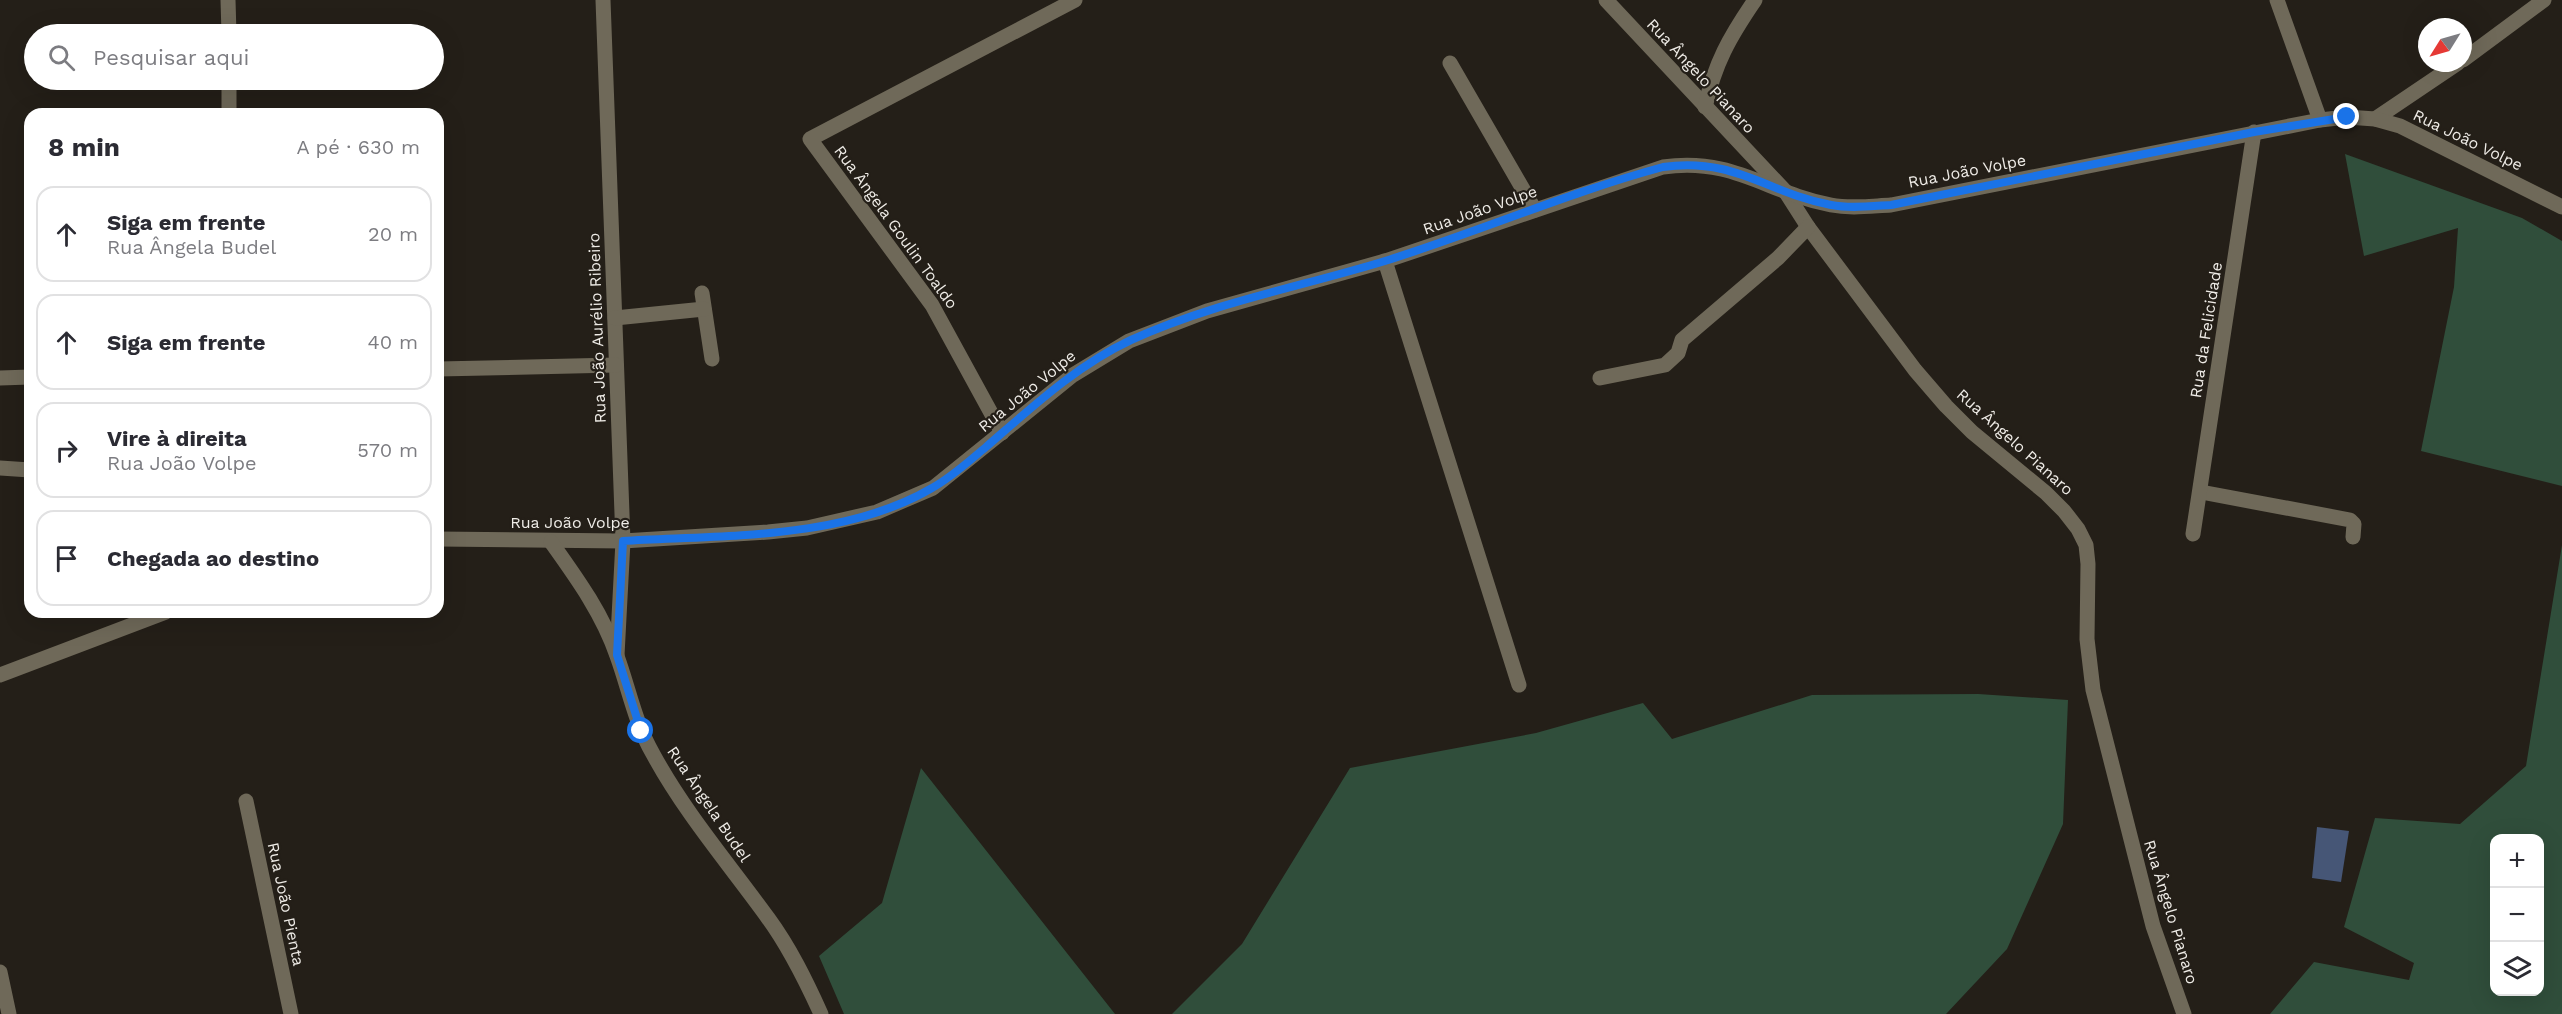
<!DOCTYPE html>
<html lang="pt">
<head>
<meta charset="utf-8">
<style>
	body { margin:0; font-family:"Work Sans",sans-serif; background:#f2f2f3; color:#2b2b33 }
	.controls { position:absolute; right:18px; bottom:18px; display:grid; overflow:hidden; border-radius:12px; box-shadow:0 6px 24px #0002 }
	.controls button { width:54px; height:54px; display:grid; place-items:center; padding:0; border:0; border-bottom:2px solid #e1e1e2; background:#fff; color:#2b2b33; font:30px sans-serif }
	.compass { position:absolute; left:2418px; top:18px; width:54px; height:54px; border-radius:50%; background:#fff; box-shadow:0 6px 24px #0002; rotate:233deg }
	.stop { position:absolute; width:18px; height:18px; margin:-14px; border:4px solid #1a73e8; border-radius:50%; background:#fff }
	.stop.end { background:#1a73e8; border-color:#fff; box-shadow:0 2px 6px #0008 }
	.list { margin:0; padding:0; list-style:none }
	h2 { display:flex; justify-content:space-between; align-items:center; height:78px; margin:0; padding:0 24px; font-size:26px }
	h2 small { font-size:20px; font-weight:400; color:#7c7c81 }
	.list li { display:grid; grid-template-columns:39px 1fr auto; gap:18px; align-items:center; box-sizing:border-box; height:96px; margin:0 12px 12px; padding:0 12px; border:2px solid #e1e1e2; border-radius:18px }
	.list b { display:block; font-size:22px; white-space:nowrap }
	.list p { margin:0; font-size:20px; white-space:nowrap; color:#7c7c81 }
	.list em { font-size:20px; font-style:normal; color:#7c7c81 }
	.icon { flex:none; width:33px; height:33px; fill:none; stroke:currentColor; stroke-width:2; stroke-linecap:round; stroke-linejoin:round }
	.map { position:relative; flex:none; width:2562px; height:1014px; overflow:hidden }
	.search { position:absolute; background:#fff; box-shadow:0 6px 24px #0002; left:24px; top:24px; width:420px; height:66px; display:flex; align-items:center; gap:15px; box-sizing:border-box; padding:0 21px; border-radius:33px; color:#7c7c81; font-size:22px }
	.panel { position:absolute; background:#fff; box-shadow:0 6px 24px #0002; left:24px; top:108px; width:420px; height:510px; border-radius:18px }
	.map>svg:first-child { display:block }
	.green { fill:#304e3b; fill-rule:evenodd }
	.water { fill:#465676 }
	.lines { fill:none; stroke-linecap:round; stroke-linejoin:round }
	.minor { stroke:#6f6959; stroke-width:15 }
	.route { stroke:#1a73e8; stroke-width:8 }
	.labels { text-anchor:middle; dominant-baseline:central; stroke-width:4.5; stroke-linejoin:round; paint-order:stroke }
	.street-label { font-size:16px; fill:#efece7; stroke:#241f18 }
</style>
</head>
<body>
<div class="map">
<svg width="2562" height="1014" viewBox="0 0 2562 1014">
	<rect width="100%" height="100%" fill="#241f18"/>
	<g class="green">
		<path d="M 2345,154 L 2522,218 L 2562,241 L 2562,486 L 2421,451 L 2454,287 L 2458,228 L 2364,256 Z"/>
		<path d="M 2562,545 L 2562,1014 L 2270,1014 L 2314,962 L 2409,980 L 2414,963 L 2344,927 L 2375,818 L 2460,824 L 2526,766 ZM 2494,838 L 2540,838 L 2540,992 L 2494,992 Z"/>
		<path d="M 1978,694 L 2068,700 L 2063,824 L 2007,949 L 1946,1014 L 1172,1014 L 1242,944 L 1350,768 L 1536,733 L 1643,703 L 1672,739 L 1812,695 Z"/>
		<path d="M 921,768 L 1115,1014 L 844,1014 L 819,956 L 882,903 Z"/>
	</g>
	<path class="water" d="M 2317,827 L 2349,831 L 2341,882 L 2312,878 Z"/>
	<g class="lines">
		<g class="minor">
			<path d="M 228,0 L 229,34"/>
			<path d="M 603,0 L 623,541 L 617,655"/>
			<path d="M 1606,0 L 1785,191 L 1808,227 L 1915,370 L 1946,406 L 1972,432 L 2046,493 L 2064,511 L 2078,529 L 2086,545 L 2088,564 L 2087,639 L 2093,690 L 2153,926 L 2184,1014"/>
			<path d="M 2277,0 L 2320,120"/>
			<path d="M 2463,60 L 2544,0"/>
			<path d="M 1450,63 L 1535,210"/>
			<path d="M 229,80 L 229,114"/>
			<path d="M 1705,107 C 1715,63 1729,38 1755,0"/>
			<path d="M 2375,119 L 2458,63"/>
			<path d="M 1385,261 L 1519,685"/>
			<path d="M 702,293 L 712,359"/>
			<path d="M 615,318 L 704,309"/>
			<path d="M 438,369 L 616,365"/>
			<path d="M 0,378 L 30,377"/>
			<path d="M 1600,378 L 1665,365 L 1678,353 L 1682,340 L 1778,258 L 1808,227"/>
			<path d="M 1002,433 L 932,305 L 810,139 L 1075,0"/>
			<path d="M 0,468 L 30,470"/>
			<path d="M 2201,492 L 2350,520 L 2354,524 L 2353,537"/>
			<path d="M 2193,534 L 2254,132"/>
			<path d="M 438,539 L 623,541 L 768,532 L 807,528 L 877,512 L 933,488 L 1073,375 L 1129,341 L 1207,311 L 1385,261 L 1663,167 C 1735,157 1767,193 1831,205 C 1851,209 1871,206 1891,205 L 2320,120 L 2347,117 L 2375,119 L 2400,126 L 2562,207"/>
			<path d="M 551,542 C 576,577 603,614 617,656 C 629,689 635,723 653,754 C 685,813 729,864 768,918 C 790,948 806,981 821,1014"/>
			<path d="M 0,675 L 166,612"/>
			<path d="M 246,801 L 291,1014"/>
			<path d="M 0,972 L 9,1014"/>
		</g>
	</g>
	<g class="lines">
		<path class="route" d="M 641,731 L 617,655 L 623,541 C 722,535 844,540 932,488 C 952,477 969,461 986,447 C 1031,408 1077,365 1131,340 C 1212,303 1300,287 1385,261 C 1478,232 1570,192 1663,167 C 1736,157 1767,193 1831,205 C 1851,209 1871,206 1891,205 L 2254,132 L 2347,117"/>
	</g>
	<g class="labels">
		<g class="street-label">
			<text transform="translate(1701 76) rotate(47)">Rua Ângelo Pianaro</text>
			<text transform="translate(2468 140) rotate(26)">Rua João Volpe</text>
			<text transform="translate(1967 171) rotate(-11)">Rua João Volpe</text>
			<text transform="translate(1480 210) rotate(-19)">Rua João Volpe</text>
			<text transform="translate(896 227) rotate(54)">Rua Ângela Goulin Toaldo</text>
			<text transform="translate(597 328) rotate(-92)">Rua João Aurélio Ribeiro</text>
			<text transform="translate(2206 330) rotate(-81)">Rua da Felicidade</text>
			<text transform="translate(1027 391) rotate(-39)">Rua João Volpe</text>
			<text transform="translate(2015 442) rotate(42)">Rua Ângelo Pianaro</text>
			<text x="570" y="522">Rua João Volpe</text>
			<text transform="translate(709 804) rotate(56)">Rua Ângela Budel</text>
			<text transform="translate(286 904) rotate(78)">Rua João Pienta</text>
			<text transform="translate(2171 912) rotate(73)">Rua Ângelo Pianaro</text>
		</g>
	</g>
</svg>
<div class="controls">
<button>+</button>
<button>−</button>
<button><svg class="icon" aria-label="layers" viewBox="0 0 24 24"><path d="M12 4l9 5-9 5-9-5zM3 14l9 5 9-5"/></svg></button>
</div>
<svg class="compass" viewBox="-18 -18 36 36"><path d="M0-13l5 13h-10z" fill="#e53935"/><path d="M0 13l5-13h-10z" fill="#7c7c81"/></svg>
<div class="stop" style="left:641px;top:731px"></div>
<div class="stop end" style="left:2347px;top:117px"></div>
<div class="search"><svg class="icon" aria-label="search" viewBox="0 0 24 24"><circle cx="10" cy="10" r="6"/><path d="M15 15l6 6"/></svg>Pesquisar aqui</div>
<section class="panel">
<h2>8 min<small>A pé · 630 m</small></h2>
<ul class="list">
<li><svg class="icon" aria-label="ahead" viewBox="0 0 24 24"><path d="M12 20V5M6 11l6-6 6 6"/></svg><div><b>Siga em frente</b><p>Rua Ângela Budel</p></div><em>20 m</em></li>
<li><svg class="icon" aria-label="ahead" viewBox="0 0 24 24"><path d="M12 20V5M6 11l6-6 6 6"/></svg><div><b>Siga em frente</b></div><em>40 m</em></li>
<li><svg class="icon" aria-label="right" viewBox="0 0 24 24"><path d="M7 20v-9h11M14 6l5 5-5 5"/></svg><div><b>Vire à direita</b><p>Rua João Volpe</p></div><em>570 m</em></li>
<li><svg class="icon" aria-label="arrive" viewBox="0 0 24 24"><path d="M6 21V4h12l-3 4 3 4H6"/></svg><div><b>Chegada ao destino</b></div></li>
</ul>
</section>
</div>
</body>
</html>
